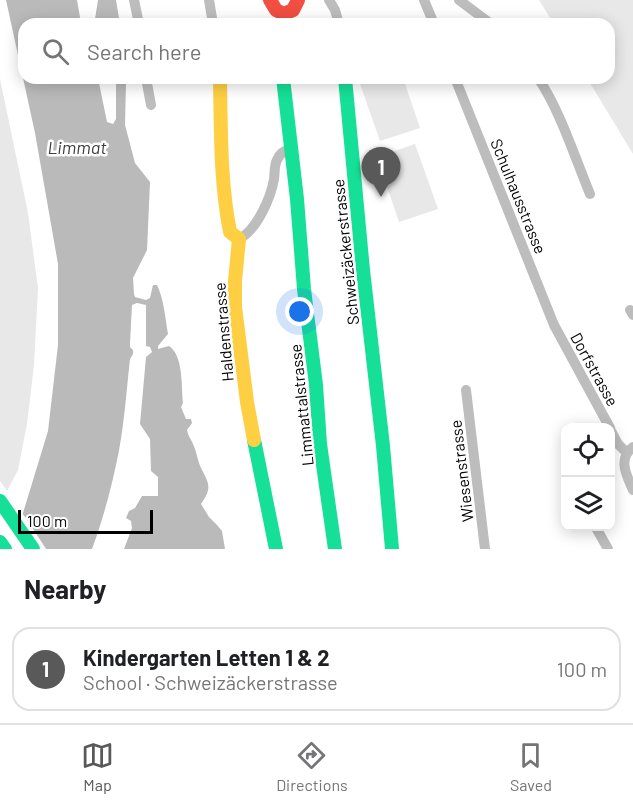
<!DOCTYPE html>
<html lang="en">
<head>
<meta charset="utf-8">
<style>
	body { margin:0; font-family:Barlow,sans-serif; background:#f2f2f2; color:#202124 }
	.controls { position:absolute; right:18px; bottom:18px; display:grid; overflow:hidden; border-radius:12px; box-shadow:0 3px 15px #0003 }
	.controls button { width:54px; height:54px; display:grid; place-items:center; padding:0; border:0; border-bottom:2px solid #e0e0e0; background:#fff; color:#202124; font:30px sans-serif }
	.scale { position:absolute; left:18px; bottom:15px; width:135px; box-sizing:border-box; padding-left:6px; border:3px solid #000; border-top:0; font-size:16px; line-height:21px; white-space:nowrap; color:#000; -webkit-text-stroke:4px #fff; paint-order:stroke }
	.you { position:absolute; left:300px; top:312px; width:21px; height:21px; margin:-15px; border:4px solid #fff; border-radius:50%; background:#1a73e8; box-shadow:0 0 0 9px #1a73e833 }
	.badge { display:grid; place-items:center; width:39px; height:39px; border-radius:50%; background:#595959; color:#fff; font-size:20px; font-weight:700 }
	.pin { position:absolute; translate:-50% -50px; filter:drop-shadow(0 2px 3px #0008) }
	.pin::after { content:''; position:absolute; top:32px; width:21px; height:18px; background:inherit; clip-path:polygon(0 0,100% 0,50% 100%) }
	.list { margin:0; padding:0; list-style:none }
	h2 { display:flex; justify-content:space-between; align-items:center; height:78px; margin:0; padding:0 24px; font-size:26px }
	h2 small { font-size:20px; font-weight:400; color:#757577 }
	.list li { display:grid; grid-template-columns:39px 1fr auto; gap:18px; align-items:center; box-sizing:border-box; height:84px; margin:0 12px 12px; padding:0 12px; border:2px solid #e0e0e0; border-radius:18px }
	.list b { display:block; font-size:22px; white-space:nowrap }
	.list p { margin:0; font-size:20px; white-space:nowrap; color:#757577 }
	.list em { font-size:20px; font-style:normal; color:#757577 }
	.icon { flex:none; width:33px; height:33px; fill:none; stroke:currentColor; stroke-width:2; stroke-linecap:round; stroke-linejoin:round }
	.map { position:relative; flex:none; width:633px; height:549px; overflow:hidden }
	.search { position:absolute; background:#fff; box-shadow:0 3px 15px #0003; left:18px; right:18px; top:18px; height:66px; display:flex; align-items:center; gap:15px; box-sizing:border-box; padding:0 21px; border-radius:18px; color:#757577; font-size:22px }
	.sheet { height:174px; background:#fff }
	nav { display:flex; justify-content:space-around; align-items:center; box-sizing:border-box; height:84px; border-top:2px solid #e0e0e0; background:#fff; font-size:16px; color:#757577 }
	nav a { display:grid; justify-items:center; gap:3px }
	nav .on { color:#595959 }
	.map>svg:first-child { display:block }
	.green { fill:#e8e8e8 }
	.water { fill:#bababa }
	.pier { fill:#fff }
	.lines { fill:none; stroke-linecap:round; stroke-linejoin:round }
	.street { stroke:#bdbdbd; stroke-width:10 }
	.fast { stroke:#16e098; stroke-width:14 }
	.slow { stroke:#ffcf43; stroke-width:14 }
	.jam { stroke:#f24e42; stroke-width:14 }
	.labels { text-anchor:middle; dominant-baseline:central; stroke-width:5; stroke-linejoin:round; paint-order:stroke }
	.street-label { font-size:16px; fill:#000; stroke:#fff }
	.water-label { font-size:18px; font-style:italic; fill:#3e3e3e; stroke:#fff }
</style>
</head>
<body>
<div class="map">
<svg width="633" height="549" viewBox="0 0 633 549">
	<rect width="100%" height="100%" fill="#fff"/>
	<g class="green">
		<path d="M 539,0 L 633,0 L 633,154 L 587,78 L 609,78 L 609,24 L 554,24 Z"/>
		<path d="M 358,78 L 403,78 L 420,128 L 380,141 Z"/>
		<path d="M 0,79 L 28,213 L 38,288 L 34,365 L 27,424 L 18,470 L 7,491 L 0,481 Z"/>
		<path d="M 415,144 L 438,209 L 399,222 L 377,157 Z"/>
	</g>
	<path class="water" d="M 6,0 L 77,0 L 81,23 L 90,22 L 95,19 L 98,0 L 116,0 L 120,24 L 24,24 L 24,78 L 98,78 L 107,122 L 113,124 L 116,119 L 116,78 L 127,78 L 126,82 L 125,125 L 135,163 L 150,182 L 147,250 L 133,278 L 134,294 L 135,297 L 146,300 L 150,298 L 153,285 L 157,285 C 164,300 165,317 168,334 L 158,346 L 158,349 L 169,346 C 184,356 181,387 183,403 L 181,407 L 186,419 L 191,419 L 192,423 L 187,430 C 188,436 191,439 193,444 C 196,450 197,457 199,463 C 206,481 215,485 201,504 L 209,517 L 217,525 L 222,531 L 225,549 L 124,549 L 132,528 L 131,521 L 126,518 L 129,511 L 135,508 L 142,496 L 158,496 L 158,477 L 151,471 L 150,439 L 140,424 L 146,357 L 152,352 L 150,347 L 146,346 L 146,305 L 137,303 L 132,305 L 130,343 L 130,347 L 133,350 L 133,354 L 130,359 C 126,394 124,430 116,465 C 110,493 102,522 92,549 L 12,549 L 48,431 L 58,345 L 58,264 L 35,133 Z"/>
	<path class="pier" d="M 20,511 L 26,518 L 46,549 L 9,549 Z"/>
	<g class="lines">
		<g class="street">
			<path d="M 134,0 L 139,24"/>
			<path d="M 209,0 L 213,24"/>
			<path d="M 329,0 L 335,10 L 339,24"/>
			<path d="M 424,0 L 434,24"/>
			<path d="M 459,0 L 491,24"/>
			<path d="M 146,78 L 151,105"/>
			<path d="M 455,78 L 554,325 L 610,428"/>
			<path d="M 538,78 C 560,110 575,158 590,194"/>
			<path d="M 239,239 C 257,230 271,197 274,179 C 275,172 274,166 277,160 C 280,153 285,150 291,149"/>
			<path d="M 630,310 L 633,315"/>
			<path d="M 466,390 L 485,549"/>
			<path d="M 610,429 L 618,444 L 627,453"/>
			<path d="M 633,447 C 617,459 627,476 633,490"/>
			<path d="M 595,526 L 608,549"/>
		</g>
		<g class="fast">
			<path d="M 283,78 L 297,199 L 304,289 L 316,385 L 320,444 L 335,549"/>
			<path d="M 345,78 L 363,270 L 383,446 L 392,549"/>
			<path d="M 254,440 L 276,549"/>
			<path d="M 0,501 L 33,549"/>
			<path d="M 0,542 L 5,549"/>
		</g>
		<path class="slow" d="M 220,78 C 221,130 220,181 230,232 L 239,239 L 235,281 L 235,307 L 247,402 L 254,440"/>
		<path class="jam" d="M 270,0 L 276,10 L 284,14 L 293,10 L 298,0"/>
	</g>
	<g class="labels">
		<g class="street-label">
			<text transform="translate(519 196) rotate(68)">Schulhausstrasse</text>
			<text transform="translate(345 252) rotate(-96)">Schweizäckerstrasse</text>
			<text transform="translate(223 332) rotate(-95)">Haldenstrasse</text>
			<text transform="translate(595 369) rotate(61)">Dorfstrasse</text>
			<text transform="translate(301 405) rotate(-96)">Limmattalstrasse</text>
			<text transform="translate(461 471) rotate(-97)">Wiesenstrasse</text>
		</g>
		<g class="water-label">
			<text x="77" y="147">Limmat</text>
		</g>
	</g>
</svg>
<div class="controls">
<button><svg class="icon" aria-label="locate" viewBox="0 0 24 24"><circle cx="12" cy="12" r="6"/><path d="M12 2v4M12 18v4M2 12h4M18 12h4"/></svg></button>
<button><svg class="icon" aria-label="layers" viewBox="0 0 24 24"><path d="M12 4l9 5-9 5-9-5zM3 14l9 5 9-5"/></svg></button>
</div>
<div class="scale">100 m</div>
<div class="you"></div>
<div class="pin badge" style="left:381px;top:197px">1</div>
<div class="search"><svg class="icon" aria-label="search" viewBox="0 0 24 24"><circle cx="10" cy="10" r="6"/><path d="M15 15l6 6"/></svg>Search here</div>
</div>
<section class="sheet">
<h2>Nearby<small></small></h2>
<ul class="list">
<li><span class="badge">1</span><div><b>Kindergarten Letten 1 &amp; 2</b><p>School · Schweizäckerstrasse</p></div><em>100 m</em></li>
</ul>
</section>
<nav>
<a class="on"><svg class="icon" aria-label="map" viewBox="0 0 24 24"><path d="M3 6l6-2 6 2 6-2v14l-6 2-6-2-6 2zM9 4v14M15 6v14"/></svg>Map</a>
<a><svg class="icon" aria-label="directions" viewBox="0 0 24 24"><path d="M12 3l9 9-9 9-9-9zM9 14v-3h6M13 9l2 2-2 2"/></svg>Directions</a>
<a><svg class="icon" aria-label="saved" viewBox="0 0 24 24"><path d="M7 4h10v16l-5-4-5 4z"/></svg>Saved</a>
</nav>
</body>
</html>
